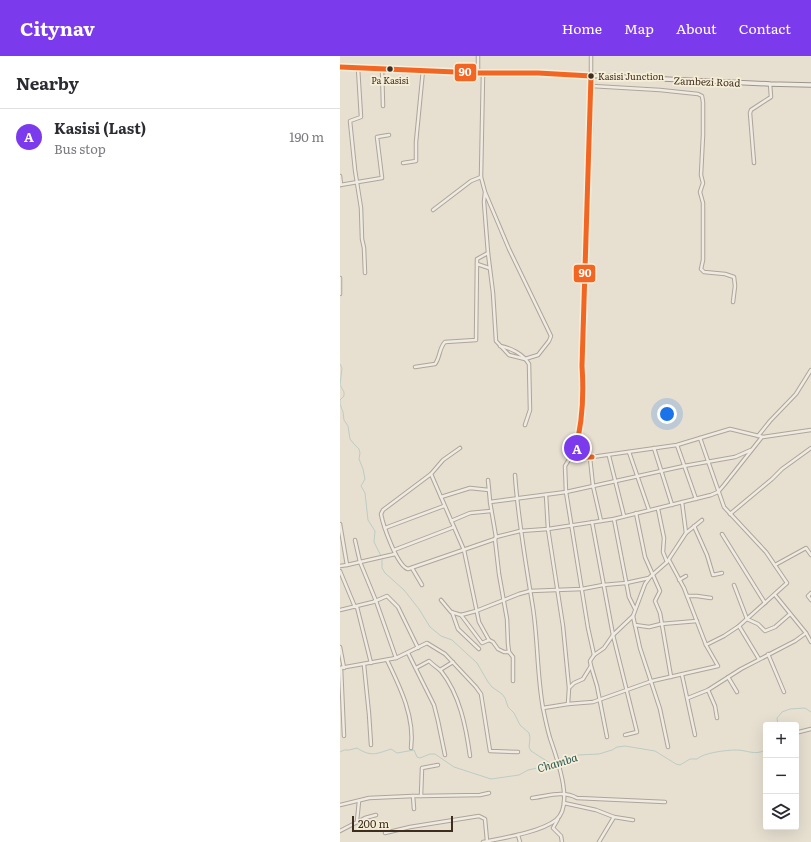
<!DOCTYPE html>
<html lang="en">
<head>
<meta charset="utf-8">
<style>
	body { margin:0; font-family:Literata,serif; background:#f2f2f3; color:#2b2b33 }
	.controls { position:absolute; right:12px; bottom:12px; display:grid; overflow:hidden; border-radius:4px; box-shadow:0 4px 16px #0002 }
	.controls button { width:36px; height:36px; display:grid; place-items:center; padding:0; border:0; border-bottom:1px solid #e1e1e2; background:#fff; color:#2b2b33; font:20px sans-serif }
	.scale { position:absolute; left:12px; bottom:10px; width:101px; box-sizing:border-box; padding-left:4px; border:2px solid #3d2e20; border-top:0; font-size:11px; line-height:14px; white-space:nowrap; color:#3d2e20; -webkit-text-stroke:3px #f7eed8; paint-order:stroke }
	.you { position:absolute; left:327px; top:358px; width:14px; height:14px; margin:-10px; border:3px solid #fff; border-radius:50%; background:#1a73e8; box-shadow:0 0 0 6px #1a73e833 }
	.badge { display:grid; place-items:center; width:26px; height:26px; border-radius:50%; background:#7c3aed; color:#fff; font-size:13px; font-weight:700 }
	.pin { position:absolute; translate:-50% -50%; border:2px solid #fff; box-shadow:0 1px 4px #0006 }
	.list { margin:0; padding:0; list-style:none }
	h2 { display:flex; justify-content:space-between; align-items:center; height:52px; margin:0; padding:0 16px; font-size:17px }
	h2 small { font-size:13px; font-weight:400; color:#7c7c81 }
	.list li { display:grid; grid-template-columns:26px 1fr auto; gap:12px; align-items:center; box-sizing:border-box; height:56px; padding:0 16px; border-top:1px solid #e1e1e2 }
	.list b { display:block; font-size:15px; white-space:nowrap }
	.list p { margin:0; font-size:13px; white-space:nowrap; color:#7c7c81 }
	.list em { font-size:13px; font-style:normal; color:#7c7c81 }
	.icon { flex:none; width:22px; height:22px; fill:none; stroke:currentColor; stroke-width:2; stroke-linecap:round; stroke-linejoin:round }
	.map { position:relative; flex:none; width:471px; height:786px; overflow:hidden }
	header { display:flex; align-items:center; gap:24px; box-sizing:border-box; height:56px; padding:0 20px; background:#7c3aed; color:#fff }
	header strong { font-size:19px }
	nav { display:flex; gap:22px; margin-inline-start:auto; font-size:14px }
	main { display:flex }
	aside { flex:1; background:#fff }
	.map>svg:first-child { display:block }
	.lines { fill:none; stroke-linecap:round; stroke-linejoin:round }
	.stream { stroke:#bcccc2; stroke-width:1 }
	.street-casing { stroke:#ada599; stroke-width:4.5 }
	.secondary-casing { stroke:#9c958a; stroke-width:5.5 }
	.street { stroke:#efebe3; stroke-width:2.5 }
	.secondary { stroke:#efebe3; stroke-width:3.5 }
	.bus-1-casing { stroke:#f7eed8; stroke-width:8 }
	.bus-1 { stroke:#f26522; stroke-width:5 }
	.bus-dot { fill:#3d2e20; stroke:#f7eed8; stroke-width:1.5 }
	.labels { text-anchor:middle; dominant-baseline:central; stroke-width:3.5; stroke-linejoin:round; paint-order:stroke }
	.bus-label { font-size:9px; fill:#3d2e20; stroke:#f7eed8; text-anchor:start }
	.street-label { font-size:10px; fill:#3d2e20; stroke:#f7eed8 }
	.water-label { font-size:11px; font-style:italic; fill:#2f5d5a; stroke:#f7eed8 }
	.line-badge { stroke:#f7eed8; stroke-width:1.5 }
	.badge-label { font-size:11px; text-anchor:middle; font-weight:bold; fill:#fff }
</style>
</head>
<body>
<header>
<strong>Citynav</strong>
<nav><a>Home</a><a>Map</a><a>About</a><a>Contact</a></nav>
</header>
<main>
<aside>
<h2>Nearby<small></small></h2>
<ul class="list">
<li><span class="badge">A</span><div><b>Kasisi (Last)</b><p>Bus stop</p></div><em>190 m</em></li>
</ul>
</aside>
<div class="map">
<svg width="471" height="786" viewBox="0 0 471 786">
	<rect width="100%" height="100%" fill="#e7e0d1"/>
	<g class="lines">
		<g class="stream">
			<path d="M 0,308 L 2,312 L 0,329 L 4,336 L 4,340 L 0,344 L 0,348 L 3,356 L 4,364 L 8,370 L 10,383 L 14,388 L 19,393 L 20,397 L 19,403 L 23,413 L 25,423 L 21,430 L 25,437 L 28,464 L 35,475 L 34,486 L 41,500"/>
			<path d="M 42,504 L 42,512 L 45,517 L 64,534 L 79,553 L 90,571 L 101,580 L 112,584 L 137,607 L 148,626 L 152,631 L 162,638 L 165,642 L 168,651 L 174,657 L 180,669 L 189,677 L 190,682 L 189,691 L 191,695 L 213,709"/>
			<path d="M 438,669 L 437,662 L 442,656 L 450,653 L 465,652 L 471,656"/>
			<path d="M 0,696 L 4,694 L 9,694 L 17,692 C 31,701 36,698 51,693 L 57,697 L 74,694 L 77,701 L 80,702 L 90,698 L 95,698 L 114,711 L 151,723 L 179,719 L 188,714 L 197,712 L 207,712 L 238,699 L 259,698 L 272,694 L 277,691 L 285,690 L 315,695 L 336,708 L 340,709 L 350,703 L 357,703 C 363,697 386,694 396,694 C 408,694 414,700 426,694"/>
		</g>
		<g class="street-casing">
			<g id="street">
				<path d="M 251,0 L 251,74 L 242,310 L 243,356 L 240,377 L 235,394 L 242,401 L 252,401 L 337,389 L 390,373 L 423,381 L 471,374"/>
				<path d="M 18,12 L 21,61 L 10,65 L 15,114 L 21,152 L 22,183 L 24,192 L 25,217"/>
				<path d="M 42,12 L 43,50"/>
				<path d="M 138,17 L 138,0"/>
				<path d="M 143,17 L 141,121 L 145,136 L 169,193 L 211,280 L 209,285 L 198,299 L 185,303 L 169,299 L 156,285 L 153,237 L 148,197 L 144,146 L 145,136"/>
				<path d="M 252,30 L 320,34 L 358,38 L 362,40 L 363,46 L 363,79 L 361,119 L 363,127 L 360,136 L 363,147 L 363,204 L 361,213 L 364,216 L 385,218 L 394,221 L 395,230 L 393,246"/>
				<path d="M 63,107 L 76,105 L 76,86 L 83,14"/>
				<path d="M 414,107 L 410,57 L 411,54 L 431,41 L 430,28"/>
				<path d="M 0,120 L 1,129"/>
				<path d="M 0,129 L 42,122 L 37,81 L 49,79"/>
				<path d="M 93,154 L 131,125 L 141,121"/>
				<path d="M 137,208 L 149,212"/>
				<path d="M 0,222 L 0,238"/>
				<path d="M 160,290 C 171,292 183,298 189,308 L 190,354 L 185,369"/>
				<path d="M 75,311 L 95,308 C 100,302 99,292 105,286 L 136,284 L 137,203 L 148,197"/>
				<path d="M 418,380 L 430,365 L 456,338 L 471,314"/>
				<path d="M 360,382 L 384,451 L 426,496 L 447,527 L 399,570 L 384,580 L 366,589"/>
				<path d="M 337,389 L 356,443"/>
				<path d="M 120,392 L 103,404 L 91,418 L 43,454 L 41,458 C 43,469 57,510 68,513 L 155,483"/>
				<path d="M 314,392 L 332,449"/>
				<path d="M 235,394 L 225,410 L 226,436 L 248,572 L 254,599"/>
				<path d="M 289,396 L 309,454"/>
				<path d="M 269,400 L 284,460"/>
				<path d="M 250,402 L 253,430 L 261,465"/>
				<path d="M 91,418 L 124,494 L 139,566 L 149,584 L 153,586 L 158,593 L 164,596 L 169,596"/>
				<path d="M 175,419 C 178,464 186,508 193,552 C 198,585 197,619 203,652 L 228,648 L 253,646 L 312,625 L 378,610 L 366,589 L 344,532 L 329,504"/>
				<path d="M 148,424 L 150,445"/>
				<path d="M 206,439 L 208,473 L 223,570 L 229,632 L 228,648"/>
				<path d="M 101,441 L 130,432 L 149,434"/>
				<path d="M 318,453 L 324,482 L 323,496 L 327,506"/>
				<path d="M 296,457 L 305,501 L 320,535 L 315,545 L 320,557 L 331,621"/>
				<path d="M 390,458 L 432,423 L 442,413 L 471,392"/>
				<path d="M 274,463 L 289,541 L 295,553"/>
				<path d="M 111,465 L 130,457 L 151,455"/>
				<path d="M 252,466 L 273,579 L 297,676 L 285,679"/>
				<path d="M 0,468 L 7,509"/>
				<path d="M 354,470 L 367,499 L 373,519 L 382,517"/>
				<path d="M 45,472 L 104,450"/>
				<path d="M 346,477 L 362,464"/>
				<path d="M 382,478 L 425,547"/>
				<path d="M 156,481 L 180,475 L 208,473 L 274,463 L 371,439 L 378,436 L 384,429 L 422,381"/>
				<path d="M 15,484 L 20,506 L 36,545 L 56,602"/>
				<path d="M 54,494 L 114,471"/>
				<path d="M 435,509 L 466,492 L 471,499"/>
				<path d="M 0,510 L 7,509 L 55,498"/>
				<path d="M 72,512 L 82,529"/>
				<path d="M 0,515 L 15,551"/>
				<path d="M 339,524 L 346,520"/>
				<path d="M 394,529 L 407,563 L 418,568 L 425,575 L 435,571 L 450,558"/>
				<path d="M 471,537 L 468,540 L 471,544"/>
				<path d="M 435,539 L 466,577 L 471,586"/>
				<path d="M 347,540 L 357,540 L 371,542"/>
				<path d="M 101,544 L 111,556 L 121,559 L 136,555 L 179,538 L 190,535 L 242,533 L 263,529 L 286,527 L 309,522"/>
				<path d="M 17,551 L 31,607"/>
				<path d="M 0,554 L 33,546 L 47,540 L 58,551 L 78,592"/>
				<path d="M 112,556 L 118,573 L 139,593"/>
				<path d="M 121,559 L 142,587 L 149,584"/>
				<path d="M 295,569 L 309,571 L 321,568 L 357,565"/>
				<path d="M 399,570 L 419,603"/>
				<path d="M 0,591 L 4,612"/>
				<path d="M 68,597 L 94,649 L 98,665 L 105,699"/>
				<path d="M 428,598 L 444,636"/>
				<path d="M 47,604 C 60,631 75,661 71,692"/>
				<path d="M 24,609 L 29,658 L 31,689"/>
				<path d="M 251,610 L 257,630 L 267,681"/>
				<path d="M 0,612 L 56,602 L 87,587 L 105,598 L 136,631 L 141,638 L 150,695 L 178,696"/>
				<path d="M 1,612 L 4,680"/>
				<path d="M 76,612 L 89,605 C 93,609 98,612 101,615 C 120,639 126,671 130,700"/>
				<path d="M 100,614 L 113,606"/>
				<path d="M 342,619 L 355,679"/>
				<path d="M 388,621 L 397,636"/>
				<path d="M 173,625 L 173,601 L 169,596 L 168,588 L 167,563 L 159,518 L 155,483 L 156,481 L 150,446 L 226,436 L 344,410 L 395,401 L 411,394"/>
				<path d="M 230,631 L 234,627 L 243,623 L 251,610 L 250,605 L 254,599 L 264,592 L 273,579 L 293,560"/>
				<path d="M 368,634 L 375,650 L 377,662"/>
				<path d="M 348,642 L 368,634 L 401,613 L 455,585 L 466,577"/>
				<path d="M 459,676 L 471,673"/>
				<path d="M 328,691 L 320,653 L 300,592 L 293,560 L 305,528 L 310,521 L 327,506 L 346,477 L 342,446"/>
				<path d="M 81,740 L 140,739 L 149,737"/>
				<path d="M 192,742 C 208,740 223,734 237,742 L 325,746"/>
				<path d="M 224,747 L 256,754 L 274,761 L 259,786"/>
				<path d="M 0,749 L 29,742 L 73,740"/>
				<path d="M 74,753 L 73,740 L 81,740 L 82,712 L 98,709"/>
				<path d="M 274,761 L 293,764"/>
				<path d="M 218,763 L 213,772 L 221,780 L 222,786"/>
				<path d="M 17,765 L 19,745"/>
				<path d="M 0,775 L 25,762 L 36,759"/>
				<path d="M 45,777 L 70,771 L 139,760 L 145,763 L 147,785"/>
				<path d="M 178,779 L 180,786"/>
				<path d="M 143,786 C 163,782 201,776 216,764 C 235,749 216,700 210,682 C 207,672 205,662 203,652"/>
			</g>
		</g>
		<g class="secondary-casing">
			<path id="secondary" d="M 0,11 L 84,14 L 138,17 L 198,17 L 430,28 L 471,29"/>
		</g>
		<use href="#street" class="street"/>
		<use href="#secondary" class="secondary"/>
		<g class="bus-1-casing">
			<g id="bus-1">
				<path d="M 0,11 L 138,17 L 198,17 L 251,20"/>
				<path d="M 251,20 L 242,310 C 244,339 243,366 235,394 L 242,401 L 252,401"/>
			</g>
		</g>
		<use href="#bus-1" class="bus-1"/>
	</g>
	<g class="bus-dot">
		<circle cx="50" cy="13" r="3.5"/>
		<circle cx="251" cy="20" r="3.5"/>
	</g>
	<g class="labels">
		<g class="bus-label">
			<text x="258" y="20">Kasisi Junction</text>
			<text x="50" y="24" text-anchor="middle">Pa Kasisi</text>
		</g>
		<g class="street-label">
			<text transform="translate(367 25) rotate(2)">Zambezi Road</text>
		</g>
		<g class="water-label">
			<text transform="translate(217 706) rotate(-17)">Chamba</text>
		</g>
	</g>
	<g class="line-badge">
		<rect x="114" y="7" width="23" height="19" rx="4" fill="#f26522"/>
		<rect x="233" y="208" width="23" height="19" rx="4" fill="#f26522"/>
	</g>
	<g class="badge-label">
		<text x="125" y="20">90</text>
		<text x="245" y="221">90</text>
	</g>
</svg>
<div class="controls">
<button>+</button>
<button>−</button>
<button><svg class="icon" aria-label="layers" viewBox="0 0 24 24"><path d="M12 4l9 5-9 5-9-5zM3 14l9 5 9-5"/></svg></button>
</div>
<div class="scale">200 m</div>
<div class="you"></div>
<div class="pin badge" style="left:237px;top:392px">A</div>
</div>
</main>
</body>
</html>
